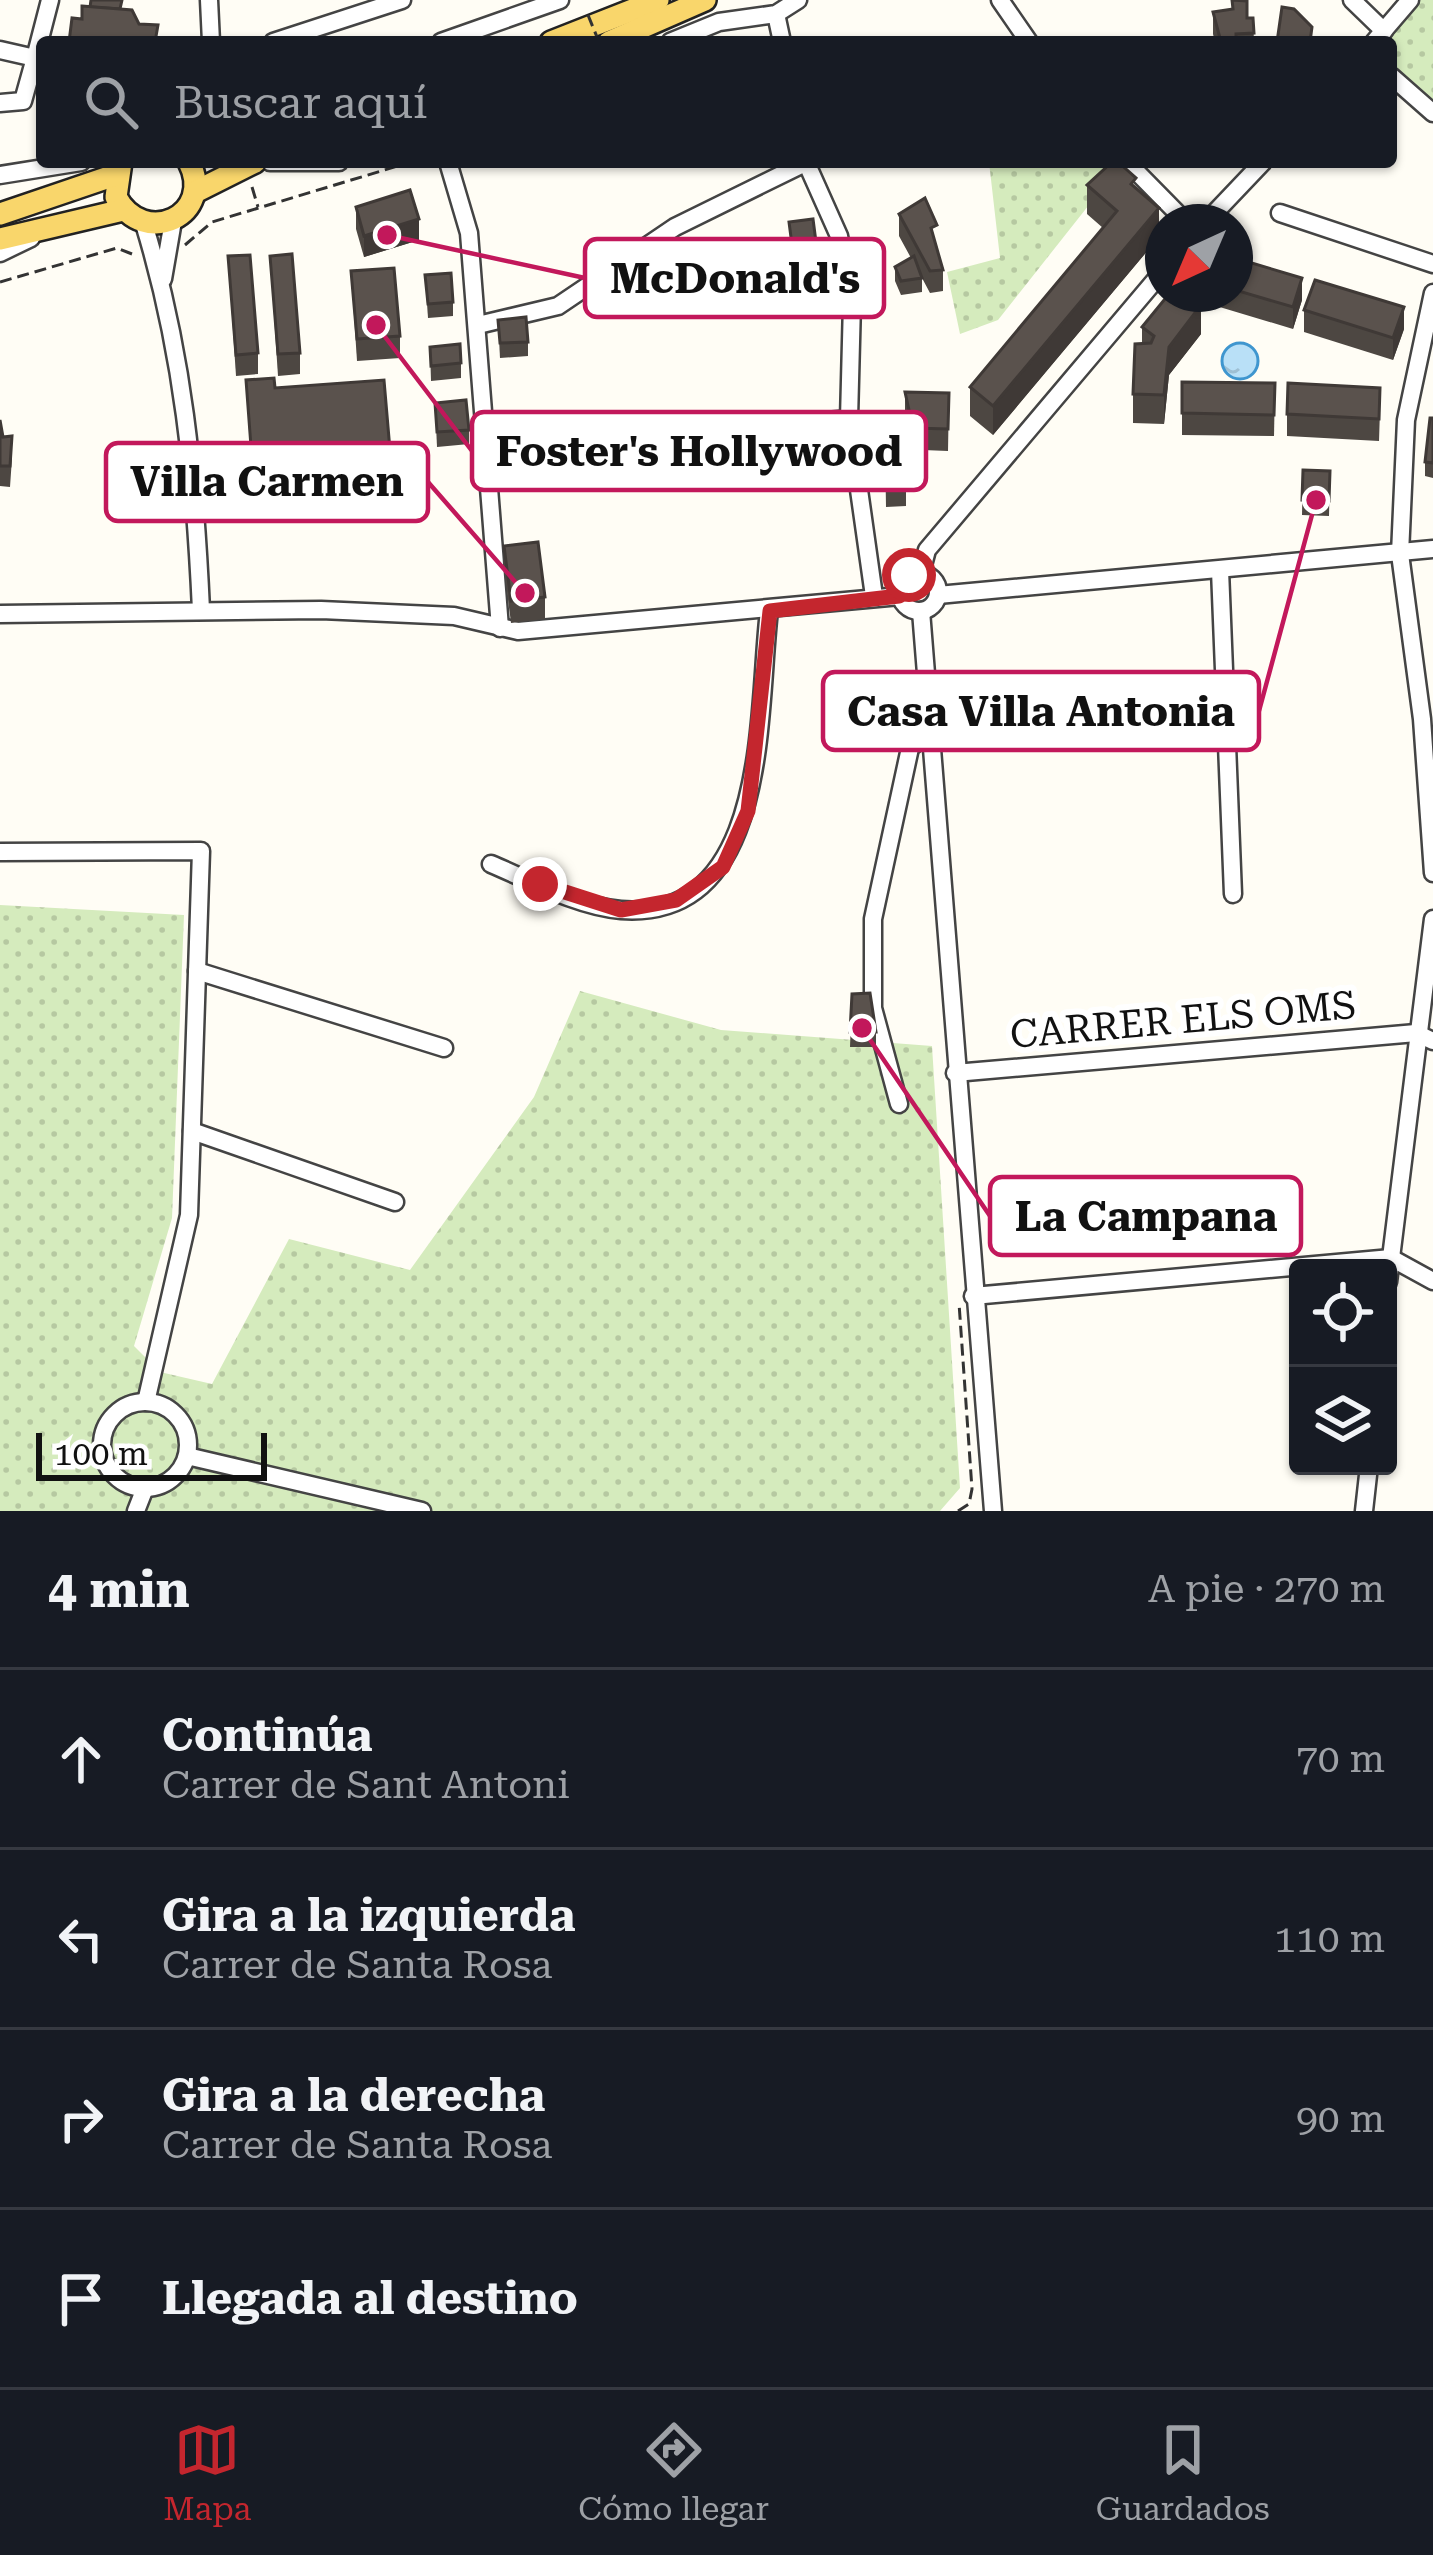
<!DOCTYPE html>
<html lang="es">
<head>
<meta charset="utf-8">
<style>
	body { margin:0; font-family:"Roboto Serif",serif; background:#242831; color:#f1f3f6 }
	.controls { position:absolute; right:36px; bottom:36px; display:grid; overflow:hidden; border-radius:12px; box-shadow:0 3px 9px #0004 }
	.controls button { width:108px; height:108px; display:grid; place-items:center; padding:0; border:0; border-bottom:3px solid #363941; background:#171b24; color:#f1f3f6; font:60px sans-serif }
	.compass { position:absolute; left:1145px; top:204px; width:108px; height:108px; border-radius:50%; background:#171b24; box-shadow:0 3px 9px #0004; rotate:224deg }
	.scale { position:absolute; left:36px; bottom:30px; width:231px; box-sizing:border-box; padding-left:12px; border:6px solid #111; border-top:0; font-size:33px; line-height:42px; white-space:nowrap; color:#111; -webkit-text-stroke:9px #fff; paint-order:stroke }
	.stop { position:absolute; width:36px; height:36px; margin:-27px; border:9px solid #c4262e; border-radius:50%; background:#fff }
	.stop.end { background:#c4262e; border-color:#fff; box-shadow:0 3px 12px #0008 }
	.list { margin:0; padding:0; list-style:none }
	h2 { display:flex; justify-content:space-between; align-items:center; height:156px; margin:0; padding:0 48px; font-size:51px }
	h2 small { font-size:39px; font-weight:400; color:#9ea1a6 }
	.list li { display:grid; grid-template-columns:78px 1fr auto; gap:36px; align-items:center; box-sizing:border-box; height:180px; padding:0 48px; border-top:3px solid #363941 }
	.list b { display:block; font-size:45px; white-space:nowrap }
	.list p { margin:0; font-size:39px; white-space:nowrap; color:#9ea1a6 }
	.list em { font-size:39px; font-style:normal; color:#9ea1a6 }
	.icon { flex:none; width:66px; height:66px; fill:none; stroke:currentColor; stroke-width:2; stroke-linecap:round; stroke-linejoin:round }
	.map { position:relative; flex:none; width:1433px; height:1511px; overflow:hidden }
	.search { position:absolute; background:#171b24; box-shadow:0 3px 9px #0004; left:36px; right:36px; top:36px; height:132px; display:flex; align-items:center; gap:30px; box-sizing:border-box; padding:0 42px; border-radius:12px; color:#9ea1a6; font-size:45px }
	.sheet { height:876px; background:#171b24 }
	nav { display:flex; justify-content:space-around; align-items:center; box-sizing:border-box; height:168px; border-top:3px solid #363941; background:#171b24; font-size:33px; color:#9ea1a6 }
	nav a { display:grid; justify-items:center; gap:6px }
	nav .on { color:#c4262e }
	.map>svg:first-child { display:block }
	.grass { fill:url(#grass-dots) }
	.water { fill:url(#water-ripples); stroke:#3f96cf; stroke-width:3 }
	.lines { fill:none; stroke-linecap:round; stroke-linejoin:round }
	.minor-casing { stroke:#444; stroke-width:21 }
	.major-casing { stroke:#222; stroke-width:26 }
	.path { stroke:#333; stroke-width:3; stroke-dasharray:12 6; stroke-linecap:butt }
	.minor { stroke:#fff; stroke-width:16 }
	.major { stroke:#f9d66b; stroke-width:21 }
	.path-bridge { stroke:#333; stroke-width:3; stroke-dasharray:12 6; stroke-linecap:butt }
	.wall { fill:#4d4742 }
	.shaded-wall { fill:#3f3936 }
	.building { fill:#5a524d; stroke:#3f3936; stroke-width:3 }
	.route { stroke:#c4262e; stroke-width:15 }
	.labels { text-anchor:middle; dominant-baseline:central; stroke-width:12; stroke-linejoin:round; paint-order:stroke }
	.street-label { font-size:39px; fill:#111; stroke:#fff }
	.leader { fill:none; stroke:#c2185b; stroke-width:4.5 }
	.callout-dot { fill:#c2185b; stroke:#fff; stroke-width:4.5 }
	.callout { fill:#fff; stroke:#c2185b; stroke-width:4.5 }
	.callout-label { font-size:42px; text-anchor:middle; font-weight:bold; fill:#111 }
</style>
</head>
<body>
<div class="map">
<svg width="1433" height="1511" viewBox="0 0 1433 1511">
	<defs>
		<pattern id="grass-dots" width="8" height="8" patternUnits="userSpaceOnUse" patternTransform="scale(3)"><rect width="8" height="8" fill="#d5ebbd"/><path d="M2 2h.1M6 6h.1" fill="none" stroke="#b6c8a1" stroke-width="1.8" stroke-linecap="round"/></pattern>
		<pattern id="water-ripples" width="26" height="14" patternUnits="userSpaceOnUse" patternTransform="scale(3)"><rect width="26" height="14" fill="#b9e0f7"/><path d="M2 4q2-2 4 0t4 0M15 11q2-2 4 0t4 0" fill="none" stroke="#9ebfd3"/></pattern>
	</defs>
	<rect width="100%" height="100%" fill="#fffdf5"/>
	<g class="grass">
		<path d="M 1410,0 L 1433,0 L 1433,113 L 1391,76 L 1391,42 L 1374,42 Z"/>
		<path d="M 989,162 L 1106,162 L 1115,172 L 998,320 L 960,334 L 947,272 L 1000,258 Z"/>
		<path d="M 0,905 L 184,915 L 172,1218 L 134,1346 L 160,1372 L 212,1384 L 289,1239 L 410,1270 L 534,1097 L 580,991 L 721,1030 L 932,1046 L 960,1488 L 940,1511 L 0,1511 Z"/>
	</g>
	<circle class="water" cx="1240" cy="361" r="18"/>
	<g class="lines">
		<g class="minor-casing">
			<g id="minor">
				<path d="M 209,0 L 211,42"/>
				<path d="M 1000,0 L 1029,42"/>
				<path d="M 1352,0 L 1384,31"/>
				<path d="M 776,14 L 782,42"/>
				<path d="M 273,42 L 402,0"/>
				<path d="M 441,42 L 560,0"/>
				<path d="M 670,42 L 719,22 L 776,14 L 798,0"/>
				<path d="M 1374,42 L 1410,0"/>
				<path d="M 0,50 L 35,58 L 23,101 L 0,103"/>
				<path d="M 35,58 L 50,0"/>
				<path d="M 1391,76 L 1433,113"/>
				<path d="M 270,162 L 339,162"/>
				<path d="M 448,162 L 469,233 L 500,628"/>
				<path d="M 806,162 L 839,236 L 852,303 L 849,419 L 874,596"/>
				<path d="M 1127,162 L 1186,222"/>
				<path d="M 0,175 L 81,162"/>
				<path d="M 1280,213 L 1433,264"/>
				<path d="M 1206,222 L 1263,162"/>
				<path d="M 144,224 C 183,351 195,477 201,610"/>
				<path d="M 0,253 L 31,238"/>
				<path d="M 163,279 L 173,221"/>
				<path d="M 1433,293 L 1406,420 L 1400,554 L 1422,719 L 1433,873"/>
				<path d="M 478,325 L 558,306 L 675,227 L 807,162"/>
				<path d="M 490,451 L 849,419"/>
				<path d="M 1220,570 L 1233,894"/>
				<circle cx="919" cy="592" r="19"/>
				<path d="M 921,573 L 927,550 L 1163,271"/>
				<path d="M 938,595 L 1433,549"/>
				<path d="M 921,611 L 993,1511"/>
				<path d="M 0,614 L 321,610 L 454,616 L 518,631 L 900,596"/>
				<path d="M 0,852 L 201,851 L 189,1215 L 146,1402"/>
				<path d="M 491,864 C 529,880 579,907 621,910 C 771,921 757,710 769,611"/>
				<path d="M 197,971 L 444,1048"/>
				<path d="M 955,1073 L 1416,1033 L 1433,1041"/>
				<path d="M 899,1104 L 873,1008 L 873,919 L 910,748 L 929,732"/>
				<path d="M 192,1131 L 395,1202"/>
				<path d="M 1388,1282 L 1433,919"/>
				<path d="M 973,1296 L 1391,1258 L 1433,1281"/>
				<circle cx="145" cy="1445" r="43"/>
				<path d="M 187,1456 L 422,1511"/>
				<path d="M 136,1511 L 145,1488"/>
				<path d="M 1364,1511 L 1369,1466"/>
			</g>
		</g>
		<g class="major-casing">
			<g id="major">
				<path d="M 551,42 L 658,0"/>
				<path d="M 609,42 L 705,0"/>
				<path d="M 121,162 L 116,197 C 144,249 216,215 189,162"/>
				<path d="M 195,192 L 255,162"/>
				<path d="M 0,214 L 115,175"/>
				<path d="M 0,239 L 123,210"/>
			</g>
		</g>
		<g class="path">
			<path d="M 723,42 L 732,38"/>
			<path d="M 252,187 L 258,207"/>
			<path d="M 185,245 L 212,222 L 411,162"/>
			<path d="M 0,282 L 117,248 L 137,256"/>
			<path d="M 887,575 L 906,557"/>
			<path d="M 958,1511 L 969,1504 L 972,1489 L 959,1303"/>
		</g>
		<use href="#minor" class="minor"/>
		<use href="#major" class="major"/>
		<path class="path-bridge" d="M 588,15 L 599,42"/>
	</g>
	<g class="wall">
		<path d="M 1232,0 L 1247,18 L 1253,18 L 1254,42 L 1215,42 L 1213,34 L 1213,12 L 1232,9 Z"/>
		<path d="M 1087,185 L 1136,189 L 1159,237 L 993,435 L 970,416 L 970,387 L 1103,228 L 1087,214 Z"/>
		<path d="M 356,207 L 419,240 L 364,257 L 356,229 Z"/>
		<path d="M 899,214 L 937,246 L 943,270 L 943,291 L 930,293 L 922,278 L 922,292 L 901,295 L 895,281 L 895,267 L 911,258 L 899,236 Z"/>
		<path d="M 789,222 L 816,242 L 816,257 L 792,260 Z"/>
		<path d="M 228,256 L 258,353 L 258,374 L 236,376 Z"/>
		<path d="M 270,256 L 300,353 L 300,374 L 278,376 Z"/>
		<path d="M 1235,258 L 1302,300 L 1293,329 L 1203,302 L 1203,294 L 1235,294 Z"/>
		<path d="M 351,271 L 400,336 L 400,358 L 357,361 Z"/>
		<path d="M 425,275 L 453,302 L 453,316 L 428,318 Z"/>
		<path d="M 1304,310 L 1404,329 L 1393,360 L 1304,332 Z"/>
		<path d="M 498,320 L 528,342 L 528,356 L 500,358 Z"/>
		<path d="M 1142,327 L 1201,334 L 1169,375 L 1164,424 L 1133,423 L 1133,394 L 1142,344 Z"/>
		<path d="M 430,347 L 461,363 L 461,378 L 431,381 Z"/>
		<path d="M 246,380 L 275,388 L 390,450 L 390,472 L 252,482 Z"/>
		<path d="M 1182,382 L 1275,383 L 1274,436 L 1182,435 Z"/>
		<path d="M 905,392 L 949,393 L 948,451 L 923,450 L 923,485 L 906,486 L 906,506 L 886,507 L 885,446 L 912,445 L 905,414 Z"/>
		<path d="M 435,403 L 469,430 L 469,444 L 437,447 Z"/>
		<path d="M 1380,410 L 1379,441 L 1287,436 L 1287,414 Z"/>
		<path d="M 1433,418 L 1433,478 L 1425,476 L 1425,462 Z"/>
		<path d="M 0,420 L 3,437 L 12,458 L 10,487 L 0,486 Z"/>
		<path d="M 1303,470 L 1330,471 L 1329,516 L 1302,515 Z"/>
		<path d="M 504,546 L 545,597 L 545,619 L 511,623 L 504,568 Z"/>
		<path d="M 852,994 L 876,1032 L 876,1047 L 850,1047 Z"/>
	</g>
	<g class="shaded-wall">
		<path d="M 1159,208 L 1159,237 L 993,435 L 993,406 Z"/>
		<path d="M 419,219 L 419,240 L 364,257 L 364,236 Z"/>
		<path d="M 1302,278 L 1302,300 L 1293,329 L 1293,307 Z"/>
		<path d="M 1201,305 L 1201,334 L 1169,375 L 1164,424 L 1164,395 L 1169,347 Z"/>
		<path d="M 1404,307 L 1404,329 L 1393,360 L 1393,338 Z"/>
	</g>
	<g class="building">
		<path d="M 91,0 L 122,0 L 120,9 L 90,7 Z"/>
		<path d="M 1232,0 L 1247,1 L 1247,18 L 1253,18 L 1254,33 L 1236,34 L 1236,42 L 1221,42 L 1213,12 L 1233,9 Z"/>
		<path d="M 82,6 L 132,10 L 139,24 L 158,25 L 155,42 L 69,42 L 72,18 L 82,19 Z"/>
		<path d="M 1282,7 L 1294,9 L 1312,27 L 1310,42 L 1277,42 Z"/>
		<path d="M 1112,162 L 1118,162 L 1136,178 L 1131,184 L 1159,208 L 993,406 L 970,387 L 1117,211 L 1087,185 Z"/>
		<path d="M 410,190 L 419,219 L 364,236 L 356,207 Z"/>
		<path d="M 925,198 L 937,225 L 931,228 L 943,270 L 930,271 L 899,214 Z"/>
		<path d="M 813,219 L 816,242 L 792,245 L 789,222 Z"/>
		<path d="M 292,254 L 300,353 L 278,354 L 270,256 Z"/>
		<path d="M 250,255 L 258,353 L 236,355 L 228,256 Z"/>
		<path d="M 914,256 L 922,278 L 901,281 L 895,267 Z"/>
		<path d="M 1235,258 L 1302,278 L 1293,307 L 1235,290 Z"/>
		<path d="M 394,268 L 400,336 L 357,339 L 351,271 Z"/>
		<path d="M 451,273 L 453,302 L 428,304 L 425,275 Z"/>
		<path d="M 1315,280 L 1404,307 L 1393,338 L 1304,310 Z"/>
		<path d="M 1169,294 L 1189,294 L 1201,305 L 1169,347 L 1164,395 L 1133,394 L 1135,344 L 1151,343 L 1154,336 L 1142,327 Z"/>
		<path d="M 526,317 L 528,342 L 500,343 L 498,320 Z"/>
		<path d="M 460,344 L 461,363 L 431,366 L 430,347 Z"/>
		<path d="M 274,378 L 275,388 L 384,380 L 390,450 L 252,460 L 246,380 Z"/>
		<path d="M 1182,382 L 1275,383 L 1274,415 L 1182,413 Z"/>
		<path d="M 1288,383 L 1380,388 L 1379,419 L 1287,414 Z"/>
		<path d="M 905,392 L 949,393 L 948,429 L 913,428 Z"/>
		<path d="M 466,400 L 469,430 L 437,432 L 435,403 Z"/>
		<path d="M 1430,418 L 1433,418 L 1433,463 L 1425,462 Z"/>
		<path d="M 0,420 L 3,437 L 12,436 L 10,466 L 0,466 Z"/>
		<path d="M 1303,470 L 1330,471 L 1329,501 L 1302,500 Z"/>
		<path d="M 538,542 L 545,597 L 511,601 L 504,546 Z"/>
		<path d="M 870,993 L 876,1032 L 850,1032 L 852,994 Z"/>
	</g>
	<g class="lines">
		<path class="route" d="M 540,884 L 621,910 L 676,900 L 723,867 L 748,811 L 770,611 L 899,596 L 909,575"/>
	</g>
	<g class="labels">
		<g class="street-label">
			<text transform="translate(1183 1020) rotate(-5)">CARRER ELS OMS</text>
		</g>
	</g>
	<path class="leader" d="M387 235L585 278M376 325L472 451M525 593L428 482M1316 500L1259 711M862 1028L990 1216"/>
	<g class="callout-dot">
		<circle cx="387" cy="235" r="12"/>
		<circle cx="376" cy="325" r="12"/>
		<circle cx="525" cy="593" r="12"/>
		<circle cx="1316" cy="500" r="12"/>
		<circle cx="862" cy="1028" r="12"/>
	</g>
	<g class="callout">
		<rect x="585" y="239" width="299" height="78" rx="12"/>
		<rect x="472" y="412" width="454" height="78" rx="12"/>
		<rect x="106" y="443" width="322" height="78" rx="12"/>
		<rect x="823" y="672" width="436" height="78" rx="12"/>
		<rect x="990" y="1177" width="311" height="78" rx="12"/>
	</g>
	<g class="callout-label">
		<text x="735" y="293">McDonald's</text>
		<text x="699" y="466">Foster's Hollywood</text>
		<text x="267" y="496">Villa Carmen</text>
		<text x="1041" y="726">Casa Villa Antonia</text>
		<text x="1146" y="1231">La Campana</text>
	</g>
</svg>
<div class="controls">
<button><svg class="icon" aria-label="locate" viewBox="0 0 24 24"><circle cx="12" cy="12" r="6"/><path d="M12 2v4M12 18v4M2 12h4M18 12h4"/></svg></button>
<button><svg class="icon" aria-label="layers" viewBox="0 0 24 24"><path d="M12 4l9 5-9 5-9-5zM3 14l9 5 9-5"/></svg></button>
</div>
<svg class="compass" viewBox="-18 -18 36 36"><path d="M0-13l5 13h-10z" fill="#e53935"/><path d="M0 13l5-13h-10z" fill="#9ea1a6"/></svg>
<div class="scale">100 m</div>
<div class="stop" style="left:909px;top:575px"></div>
<div class="stop end" style="left:540px;top:884px"></div>
<div class="search"><svg class="icon" aria-label="search" viewBox="0 0 24 24"><circle cx="10" cy="10" r="6"/><path d="M15 15l6 6"/></svg>Buscar aquí</div>
</div>
<section class="sheet">
<h2>4 min<small>A pie · 270 m</small></h2>
<ul class="list">
<li><svg class="icon" aria-label="ahead" viewBox="0 0 24 24"><path d="M12 20V5M6 11l6-6 6 6"/></svg><div><b>Continúa</b><p>Carrer de Sant Antoni</p></div><em>70 m</em></li>
<li><svg class="icon" aria-label="left" viewBox="0 0 24 24"><path d="M17 20v-9H6M10 6l-5 5 5 5"/></svg><div><b>Gira a la izquierda</b><p>Carrer de Santa Rosa</p></div><em>110 m</em></li>
<li><svg class="icon" aria-label="right" viewBox="0 0 24 24"><path d="M7 20v-9h11M14 6l5 5-5 5"/></svg><div><b>Gira a la derecha</b><p>Carrer de Santa Rosa</p></div><em>90 m</em></li>
<li><svg class="icon" aria-label="arrive" viewBox="0 0 24 24"><path d="M6 21V4h12l-3 4 3 4H6"/></svg><div><b>Llegada al destino</b></div></li>
</ul>
</section>
<nav>
<a class="on"><svg class="icon" aria-label="map" viewBox="0 0 24 24"><path d="M3 6l6-2 6 2 6-2v14l-6 2-6-2-6 2zM9 4v14M15 6v14"/></svg>Mapa</a>
<a><svg class="icon" aria-label="directions" viewBox="0 0 24 24"><path d="M12 3l9 9-9 9-9-9zM9 14v-3h6M13 9l2 2-2 2"/></svg>Cómo llegar</a>
<a><svg class="icon" aria-label="saved" viewBox="0 0 24 24"><path d="M7 4h10v16l-5-4-5 4z"/></svg>Guardados</a>
</nav>
</body>
</html>
